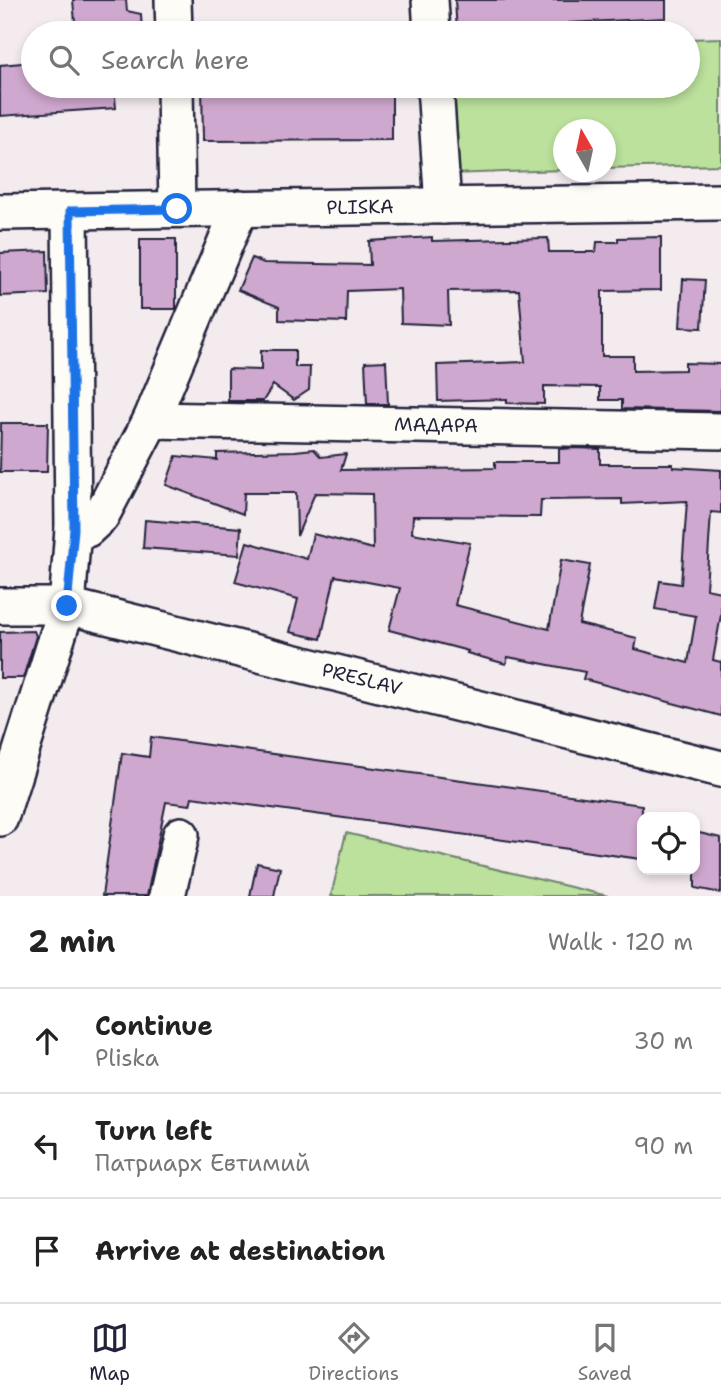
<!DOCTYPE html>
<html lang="en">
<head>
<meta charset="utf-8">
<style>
	body { margin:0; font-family:"Shantell Sans",sans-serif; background:#f6f6f6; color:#222 }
	.controls { position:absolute; right:21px; bottom:21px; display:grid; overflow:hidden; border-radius:14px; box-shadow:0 4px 10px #0003 }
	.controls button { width:63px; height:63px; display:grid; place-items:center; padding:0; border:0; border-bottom:2px solid #e0e0e0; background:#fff; color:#222; font:35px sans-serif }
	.compass { position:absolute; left:553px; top:119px; width:63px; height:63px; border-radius:50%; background:#fff; box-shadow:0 4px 10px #0003; rotate:351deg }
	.stop { position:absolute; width:21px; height:21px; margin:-16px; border:5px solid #1a73e8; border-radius:50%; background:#fff }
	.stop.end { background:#1a73e8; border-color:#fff; box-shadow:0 2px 7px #0008 }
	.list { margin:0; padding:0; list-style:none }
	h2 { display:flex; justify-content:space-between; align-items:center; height:91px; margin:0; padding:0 28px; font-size:30px }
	h2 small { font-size:23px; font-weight:400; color:#767676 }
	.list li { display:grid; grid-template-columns:46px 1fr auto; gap:21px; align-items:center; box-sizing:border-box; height:105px; padding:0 28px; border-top:2px solid #e0e0e0 }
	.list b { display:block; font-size:26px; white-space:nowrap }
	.list p { margin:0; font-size:23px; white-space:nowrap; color:#767676 }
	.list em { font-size:23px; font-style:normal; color:#767676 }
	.icon { flex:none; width:38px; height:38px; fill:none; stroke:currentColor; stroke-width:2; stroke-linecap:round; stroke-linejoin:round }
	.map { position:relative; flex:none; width:721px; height:896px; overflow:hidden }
	.search { position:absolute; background:#fff; box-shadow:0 4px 10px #0003; left:21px; right:21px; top:21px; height:77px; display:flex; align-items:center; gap:18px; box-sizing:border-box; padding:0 24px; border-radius:38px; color:#767676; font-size:26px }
	.sheet { height:406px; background:#fff }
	nav { display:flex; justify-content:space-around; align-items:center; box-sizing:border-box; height:98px; border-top:2px solid #e0e0e0; background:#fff; font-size:19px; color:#767676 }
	nav a { display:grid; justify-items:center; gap:4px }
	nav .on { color:#22223b }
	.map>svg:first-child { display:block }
	.green { fill:#bbe19c; stroke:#6e826c; stroke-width:2 }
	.building { fill:#cfa8cf; stroke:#22223b; stroke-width:2; fill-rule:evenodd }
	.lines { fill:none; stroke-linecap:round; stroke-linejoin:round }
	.minor-casing { stroke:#22223b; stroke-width:40 }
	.minor { stroke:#fdfcf7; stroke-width:35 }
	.route { stroke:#1a73e8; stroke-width:9 }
	.labels { text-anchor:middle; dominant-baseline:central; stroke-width:6; stroke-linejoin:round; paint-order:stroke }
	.street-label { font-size:19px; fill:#22223b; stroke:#fdfcf7 }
</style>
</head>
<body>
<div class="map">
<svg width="721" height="896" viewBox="0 0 721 896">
	<rect width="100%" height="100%" fill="#f4ebef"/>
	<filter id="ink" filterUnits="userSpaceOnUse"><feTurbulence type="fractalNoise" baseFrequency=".0143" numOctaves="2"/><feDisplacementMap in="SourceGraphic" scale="14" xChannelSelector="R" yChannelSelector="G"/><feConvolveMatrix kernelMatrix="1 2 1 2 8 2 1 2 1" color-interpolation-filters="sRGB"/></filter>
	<g filter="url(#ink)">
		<g class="green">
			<path d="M 721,38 L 721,165 L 606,168 L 606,130 L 564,130 L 563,170 L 452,174 L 449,86 L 688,86 L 688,39 Z"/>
			<path d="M 346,833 L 608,896 L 331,896 Z"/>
		</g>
		<g class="building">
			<path d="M 73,0 L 126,0 L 127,11 L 141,14 L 142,33 L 76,33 Z"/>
			<path d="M 455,0 L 666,0 L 666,18 L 569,23 L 569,31 L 457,33 Z"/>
			<path d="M 33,62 L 33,86 L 114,86 L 116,108 L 0,116 L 0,65 Z"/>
			<path d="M 202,86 L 392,86 L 392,140 L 203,141 Z"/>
			<path d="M 432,237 L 432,241 L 548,238 L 549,252 L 596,252 L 597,242 L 618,242 L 618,238 L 661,237 L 661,290 L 602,291 L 602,356 L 633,356 L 633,371 L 685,370 L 685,363 L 721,364 L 721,411 L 622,409 L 622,400 L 600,400 L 600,387 L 544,386 L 544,404 L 507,403 L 507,399 L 438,401 L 437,365 L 525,362 L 519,290 L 448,291 L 449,325 L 401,323 L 400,289 L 347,291 L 346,322 L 279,320 L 279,307 L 238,290 L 252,258 L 264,263 L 370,265 L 369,241 Z"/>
			<rect x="140" y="239" width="36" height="70"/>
			<path d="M 47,251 L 48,294 L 0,296 L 0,253 Z"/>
			<path d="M 683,279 L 705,280 L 702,328 L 680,327 Z"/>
			<path d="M 261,350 L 295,350 L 295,367 L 310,367 L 309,390 L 294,400 L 273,385 L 263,401 L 228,401 L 228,369 L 261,370 Z"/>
			<path d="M 386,361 L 388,404 L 367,404 L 365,362 Z"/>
			<path d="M 1,423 L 48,423 L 47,472 L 0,472 Z"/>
			<path d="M 575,448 L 600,449 L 600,464 L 673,464 L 673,467 L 721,470 L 721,513 L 711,512 L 706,589 L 721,592 L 721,615 L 713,660 L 721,662 L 721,716 L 583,679 L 585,672 L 508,657 L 506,664 L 467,653 L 468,651 L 389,630 L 400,588 L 335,576 L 321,639 L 290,632 L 298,599 L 235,582 L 247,542 L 307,559 L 313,534 L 373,549 L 372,494 L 315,493 L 297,536 L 296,493 L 244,493 L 243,514 L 166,485 L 176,456 L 217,460 L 217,453 L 295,451 L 314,449 L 321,457 L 346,454 L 341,470 L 495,468 L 495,462 L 559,462 L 559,449 ZM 622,499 L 622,504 L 687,501 L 681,584 L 660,581 L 655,609 L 696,616 L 688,663 L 635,649 L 637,638 L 579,624 L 590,565 L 561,560 L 549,629 L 455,605 L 470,543 L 412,533 L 413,516 L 540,517 L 541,500 Z"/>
			<path d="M 145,520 L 241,528 L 239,555 L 143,548 Z"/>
			<path d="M 34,631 L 36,636 L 23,678 L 0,678 L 0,632 Z"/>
			<path d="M 151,737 L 642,805 L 641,859 L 192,797 L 190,805 L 166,802 L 147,896 L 102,896 L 122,753 L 149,757 Z"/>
			<path d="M 695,832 L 721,838 L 721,893 L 695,888 Z"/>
			<path d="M 257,863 L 280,868 L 274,896 L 250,896 Z"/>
		</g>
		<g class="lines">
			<g class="minor-casing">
				<g id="minor">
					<path d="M 173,0 L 174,33"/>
					<path d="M 430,0 L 432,33"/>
					<path d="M 175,86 L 177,209"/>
					<path d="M 435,86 L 443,206"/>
					<path d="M 0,212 L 721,202"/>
					<path d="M 151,420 L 721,431"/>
					<path d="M 73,529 L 87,529 L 101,516 L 151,420 L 240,208"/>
					<path d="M 0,606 L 67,606 L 721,769"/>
					<path d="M 0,818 L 67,606 L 73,529 L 70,211"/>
					<path d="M 167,896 L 181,835"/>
				</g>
			</g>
			<use href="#minor" class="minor"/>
		</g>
	</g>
	<g class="lines" filter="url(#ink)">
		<path class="route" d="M 67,606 L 74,529 L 70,211 L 177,209"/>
	</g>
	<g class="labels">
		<g class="street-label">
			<text transform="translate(360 207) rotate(-1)">PLISKA</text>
			<text transform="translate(436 425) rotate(1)">МАДАРА</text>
			<text transform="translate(362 679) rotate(14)">PRESLAV</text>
		</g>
	</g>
</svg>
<div class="controls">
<button><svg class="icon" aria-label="locate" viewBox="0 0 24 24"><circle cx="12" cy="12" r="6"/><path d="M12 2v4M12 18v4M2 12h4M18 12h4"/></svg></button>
</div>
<svg class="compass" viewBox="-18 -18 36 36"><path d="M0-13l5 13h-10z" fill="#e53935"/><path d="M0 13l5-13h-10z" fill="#767676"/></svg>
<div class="stop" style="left:177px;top:209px"></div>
<div class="stop end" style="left:67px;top:606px"></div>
<div class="search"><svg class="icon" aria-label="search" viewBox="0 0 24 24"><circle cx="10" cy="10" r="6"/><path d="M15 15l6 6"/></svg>Search here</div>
</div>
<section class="sheet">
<h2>2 min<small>Walk · 120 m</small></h2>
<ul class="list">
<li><svg class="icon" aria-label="ahead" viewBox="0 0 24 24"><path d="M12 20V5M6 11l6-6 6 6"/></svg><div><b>Continue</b><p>Pliska</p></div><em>30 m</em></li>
<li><svg class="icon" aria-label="left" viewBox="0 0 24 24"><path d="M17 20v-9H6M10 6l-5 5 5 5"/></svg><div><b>Turn left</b><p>Патриарх Евтимий</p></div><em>90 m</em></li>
<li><svg class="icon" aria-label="arrive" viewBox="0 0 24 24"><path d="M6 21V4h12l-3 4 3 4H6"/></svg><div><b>Arrive at destination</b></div></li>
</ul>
</section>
<nav>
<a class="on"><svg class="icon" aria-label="map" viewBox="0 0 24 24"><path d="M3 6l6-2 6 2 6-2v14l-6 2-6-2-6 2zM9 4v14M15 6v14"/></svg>Map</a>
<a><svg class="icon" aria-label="directions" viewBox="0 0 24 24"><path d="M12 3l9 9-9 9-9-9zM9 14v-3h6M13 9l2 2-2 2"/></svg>Directions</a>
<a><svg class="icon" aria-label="saved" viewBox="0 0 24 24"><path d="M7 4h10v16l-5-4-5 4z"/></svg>Saved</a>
</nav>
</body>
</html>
